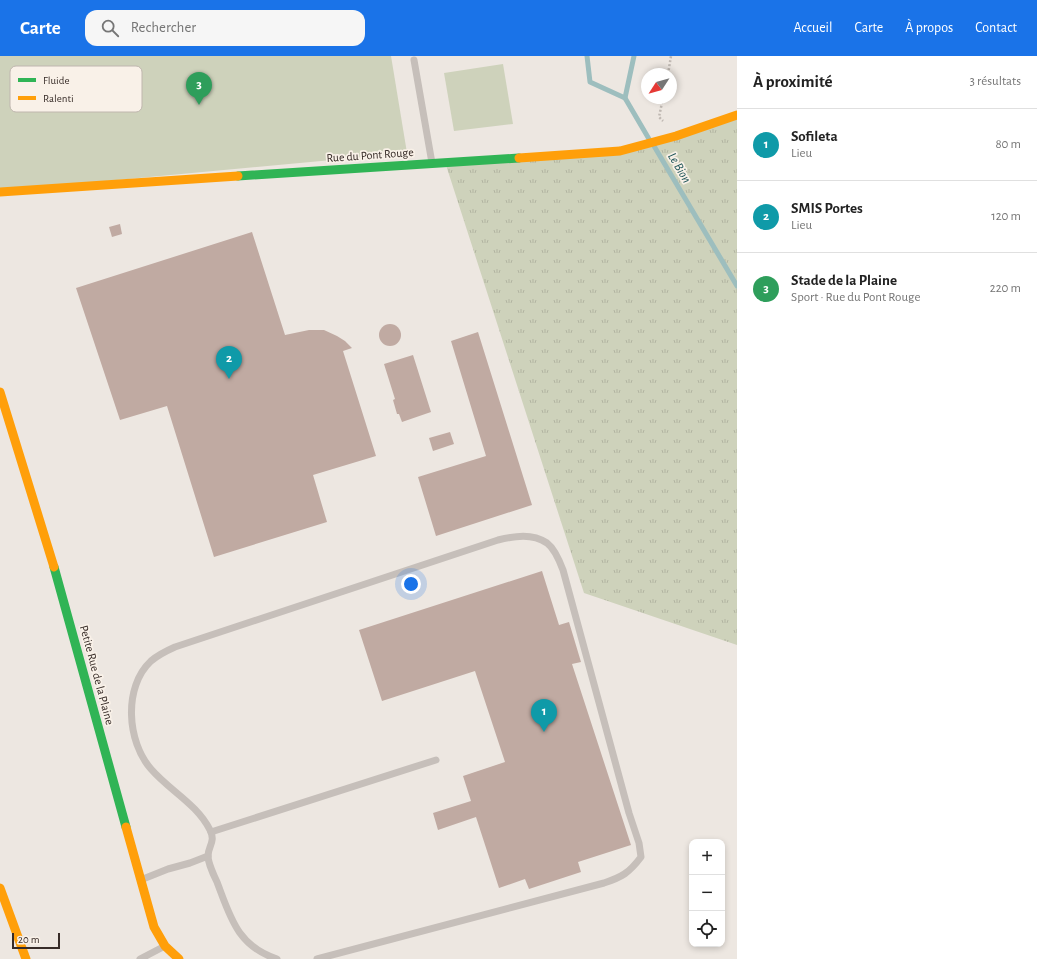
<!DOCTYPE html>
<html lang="fr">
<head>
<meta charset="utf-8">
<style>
	body { margin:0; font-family:"Alegreya Sans",sans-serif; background:#f6f6f6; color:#222 }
	.controls { position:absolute; right:12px; bottom:12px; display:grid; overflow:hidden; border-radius:8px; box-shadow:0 2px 6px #0003 }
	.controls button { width:36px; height:36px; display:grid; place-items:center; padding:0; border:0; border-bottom:1px solid #e0e0e0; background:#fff; color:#222; font:20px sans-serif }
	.compass { position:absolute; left:641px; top:12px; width:36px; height:36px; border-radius:50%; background:#fff; box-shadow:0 2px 6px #0003; rotate:234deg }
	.scale { position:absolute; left:12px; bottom:10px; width:48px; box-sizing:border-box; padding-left:4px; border:2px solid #372c28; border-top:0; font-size:11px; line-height:14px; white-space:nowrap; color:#372c28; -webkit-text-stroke:3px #f9f1e8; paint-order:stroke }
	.you { position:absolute; left:411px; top:528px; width:14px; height:14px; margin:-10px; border:3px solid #fff; border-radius:50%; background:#1a73e8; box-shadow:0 0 0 6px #1a73e833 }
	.badge { display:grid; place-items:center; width:26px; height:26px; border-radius:50%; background:#1a73e8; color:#fff; font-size:13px; font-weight:700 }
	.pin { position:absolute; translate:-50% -33px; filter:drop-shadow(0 1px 2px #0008) }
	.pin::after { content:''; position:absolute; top:21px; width:14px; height:12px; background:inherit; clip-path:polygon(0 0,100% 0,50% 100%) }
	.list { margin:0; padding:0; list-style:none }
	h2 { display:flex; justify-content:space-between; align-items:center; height:52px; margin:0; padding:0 16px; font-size:17px }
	h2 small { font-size:13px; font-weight:400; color:#767676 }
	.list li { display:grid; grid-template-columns:26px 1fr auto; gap:12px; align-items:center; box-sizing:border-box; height:72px; padding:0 16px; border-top:1px solid #e0e0e0 }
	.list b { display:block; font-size:15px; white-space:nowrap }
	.list p { margin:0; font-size:13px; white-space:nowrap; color:#767676 }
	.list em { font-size:13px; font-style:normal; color:#767676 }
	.icon { flex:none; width:22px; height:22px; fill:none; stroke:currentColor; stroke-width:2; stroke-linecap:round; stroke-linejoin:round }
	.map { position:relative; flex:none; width:737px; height:903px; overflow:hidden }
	header { display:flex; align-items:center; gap:24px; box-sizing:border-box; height:56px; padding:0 20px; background:#1a73e8; color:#fff }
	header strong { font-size:19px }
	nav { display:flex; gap:22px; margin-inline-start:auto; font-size:14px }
	.search { width:280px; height:36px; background:#f6f6f6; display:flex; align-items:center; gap:10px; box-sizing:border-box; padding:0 14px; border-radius:12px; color:#767676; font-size:15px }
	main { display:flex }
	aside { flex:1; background:#fff }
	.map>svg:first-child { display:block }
	.grass { fill:url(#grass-tufts) }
	.garden { fill:#ced2bb }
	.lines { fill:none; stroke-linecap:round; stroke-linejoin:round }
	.stream { stroke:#9dbebe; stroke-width:5 }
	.building { fill:#c0aaa2 }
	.path { stroke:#bfb8b2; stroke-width:2.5; stroke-dasharray:2 2; stroke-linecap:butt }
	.lane { stroke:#c6bfba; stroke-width:7 }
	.fast { stroke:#30b455; stroke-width:9 }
	.slow { stroke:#ff9f0a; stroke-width:9 }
	.labels { text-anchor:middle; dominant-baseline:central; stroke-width:3.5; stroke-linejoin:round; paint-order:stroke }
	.street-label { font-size:12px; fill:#372c28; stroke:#f9f1e8 }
	.water-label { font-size:13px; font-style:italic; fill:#1e5558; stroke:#f9f1e8 }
	.key { fill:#f9f1e8; stroke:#bfb6ae; stroke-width:1 }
	.key-label { font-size:11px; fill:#372c28 }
</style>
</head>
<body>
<header>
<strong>Carte</strong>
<div class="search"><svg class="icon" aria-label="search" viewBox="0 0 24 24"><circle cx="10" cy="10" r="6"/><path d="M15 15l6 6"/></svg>Rechercher</div>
<nav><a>Accueil</a><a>Carte</a><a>À propos</a><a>Contact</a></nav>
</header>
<main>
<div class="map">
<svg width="737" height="903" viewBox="0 0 737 903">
	<defs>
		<pattern id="grass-tufts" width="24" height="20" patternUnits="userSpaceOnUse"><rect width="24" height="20" fill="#ced2bb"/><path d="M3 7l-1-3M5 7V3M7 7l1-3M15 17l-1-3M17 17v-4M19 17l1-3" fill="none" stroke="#b2b4a1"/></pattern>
	</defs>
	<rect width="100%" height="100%" fill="#ede7e1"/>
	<path class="grass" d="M 737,57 L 737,589 L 584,537 L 445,106 L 620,95 Z"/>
	<g class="garden">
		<path d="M 0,0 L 391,0 L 407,97 L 0,135 Z"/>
		<path d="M 503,8 L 513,68 L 454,75 L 444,17 Z"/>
	</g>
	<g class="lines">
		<g class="stream">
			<path d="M 587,0 L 590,26 L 625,42"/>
			<path d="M 634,0 L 625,42 L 649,83"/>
			<path d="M 654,90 L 737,230"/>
		</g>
	</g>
	<g class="building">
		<path d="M 120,168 L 122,178 L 112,181 L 109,171 Z"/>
		<path d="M 252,176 L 285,279 L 309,274 L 324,274 L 337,280 L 345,285 L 352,292 L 343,295 L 376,400 L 313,419 L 327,466 L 214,501 L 167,350 L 120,364 L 76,232 Z"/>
		<circle cx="390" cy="279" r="11"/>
		<path d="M 478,276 L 532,449 L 436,480 L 418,421 L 486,400 L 451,285 Z"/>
		<path d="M 413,299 L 431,356 L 402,366 L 399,358 L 397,358 L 393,344 L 395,343 L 384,308 Z"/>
		<path d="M 450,376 L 454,388 L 433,395 L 429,382 Z"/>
		<path d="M 542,515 L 559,569 L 569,566 L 581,606 L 572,608 L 631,789 L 578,806 L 581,816 L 529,833 L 525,823 L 499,832 L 476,761 L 438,774 L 433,757 L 471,745 L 463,720 L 505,706 L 475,615 L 382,645 L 359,574 Z"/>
	</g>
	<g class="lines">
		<g class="path">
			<path d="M 668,18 L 671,0"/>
			<path d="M 663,42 L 659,61 L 663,65"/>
		</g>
		<g class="lane">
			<path d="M 414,4 L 432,107"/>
			<path d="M 211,776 L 436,704"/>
			<path d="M 143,823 L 168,813 L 190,807 L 208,800"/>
			<path d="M 140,903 L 163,891"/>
			<path d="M 277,903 C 237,890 230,860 217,826 C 214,820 208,806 208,800 C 208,790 216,786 210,774 C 197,748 170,735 151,713 C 127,686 123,631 151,605 C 158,599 166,595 175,591 L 498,484 C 515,480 532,477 547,487 C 555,493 560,506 563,514 L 629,757 L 639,787 L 641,801 C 629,817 622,821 604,827 L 317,903"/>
		</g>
		<g class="fast">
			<path d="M 238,120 L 519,102"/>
			<path d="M 54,511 L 126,771"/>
		</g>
		<g class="slow">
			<path d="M 519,102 L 620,95 L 676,80 L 737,59"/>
			<path d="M 0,136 L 238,120"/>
			<path d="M 0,336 L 54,511"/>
			<path d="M 126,771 L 154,871 L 165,890 L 179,903"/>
			<path d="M 0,832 L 26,903"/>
		</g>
	</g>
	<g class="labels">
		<g class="street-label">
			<text transform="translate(370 99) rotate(-4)">Rue du Pont Rouge</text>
			<text transform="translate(97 619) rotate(75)">Petite Rue de la Plaine</text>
		</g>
		<g class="water-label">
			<text transform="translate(679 112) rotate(59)">Le Bion</text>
		</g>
	</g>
	<rect x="10" y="10" width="132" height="46" rx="6" class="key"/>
	<rect x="18" y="22" width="18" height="4" fill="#30b455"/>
	<rect x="18" y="40" width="18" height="4" fill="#ff9f0a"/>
	<g class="key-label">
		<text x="43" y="28">Fluide</text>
		<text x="43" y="46">Ralenti</text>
	</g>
</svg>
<div class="controls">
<button>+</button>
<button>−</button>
<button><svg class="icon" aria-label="locate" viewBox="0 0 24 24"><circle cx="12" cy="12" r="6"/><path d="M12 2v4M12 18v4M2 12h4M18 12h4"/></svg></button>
</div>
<svg class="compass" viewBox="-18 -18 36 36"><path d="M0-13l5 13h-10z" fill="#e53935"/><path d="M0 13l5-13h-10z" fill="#767676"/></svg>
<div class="scale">20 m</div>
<div class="you"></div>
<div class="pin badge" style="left:544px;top:676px;background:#0f9aa8">1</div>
<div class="pin badge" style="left:229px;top:323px;background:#0f9aa8">2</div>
<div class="pin badge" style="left:199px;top:49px;background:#2e9e5b">3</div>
</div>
<aside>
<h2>À proximité<small>3 résultats</small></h2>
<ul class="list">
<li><span class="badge" style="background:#0f9aa8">1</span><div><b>Sofileta</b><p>Lieu</p></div><em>80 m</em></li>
<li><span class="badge" style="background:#0f9aa8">2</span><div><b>SMIS Portes</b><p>Lieu</p></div><em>120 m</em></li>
<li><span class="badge" style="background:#2e9e5b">3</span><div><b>Stade de la Plaine</b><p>Sport · Rue du Pont Rouge</p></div><em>220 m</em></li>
</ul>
</aside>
</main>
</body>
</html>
